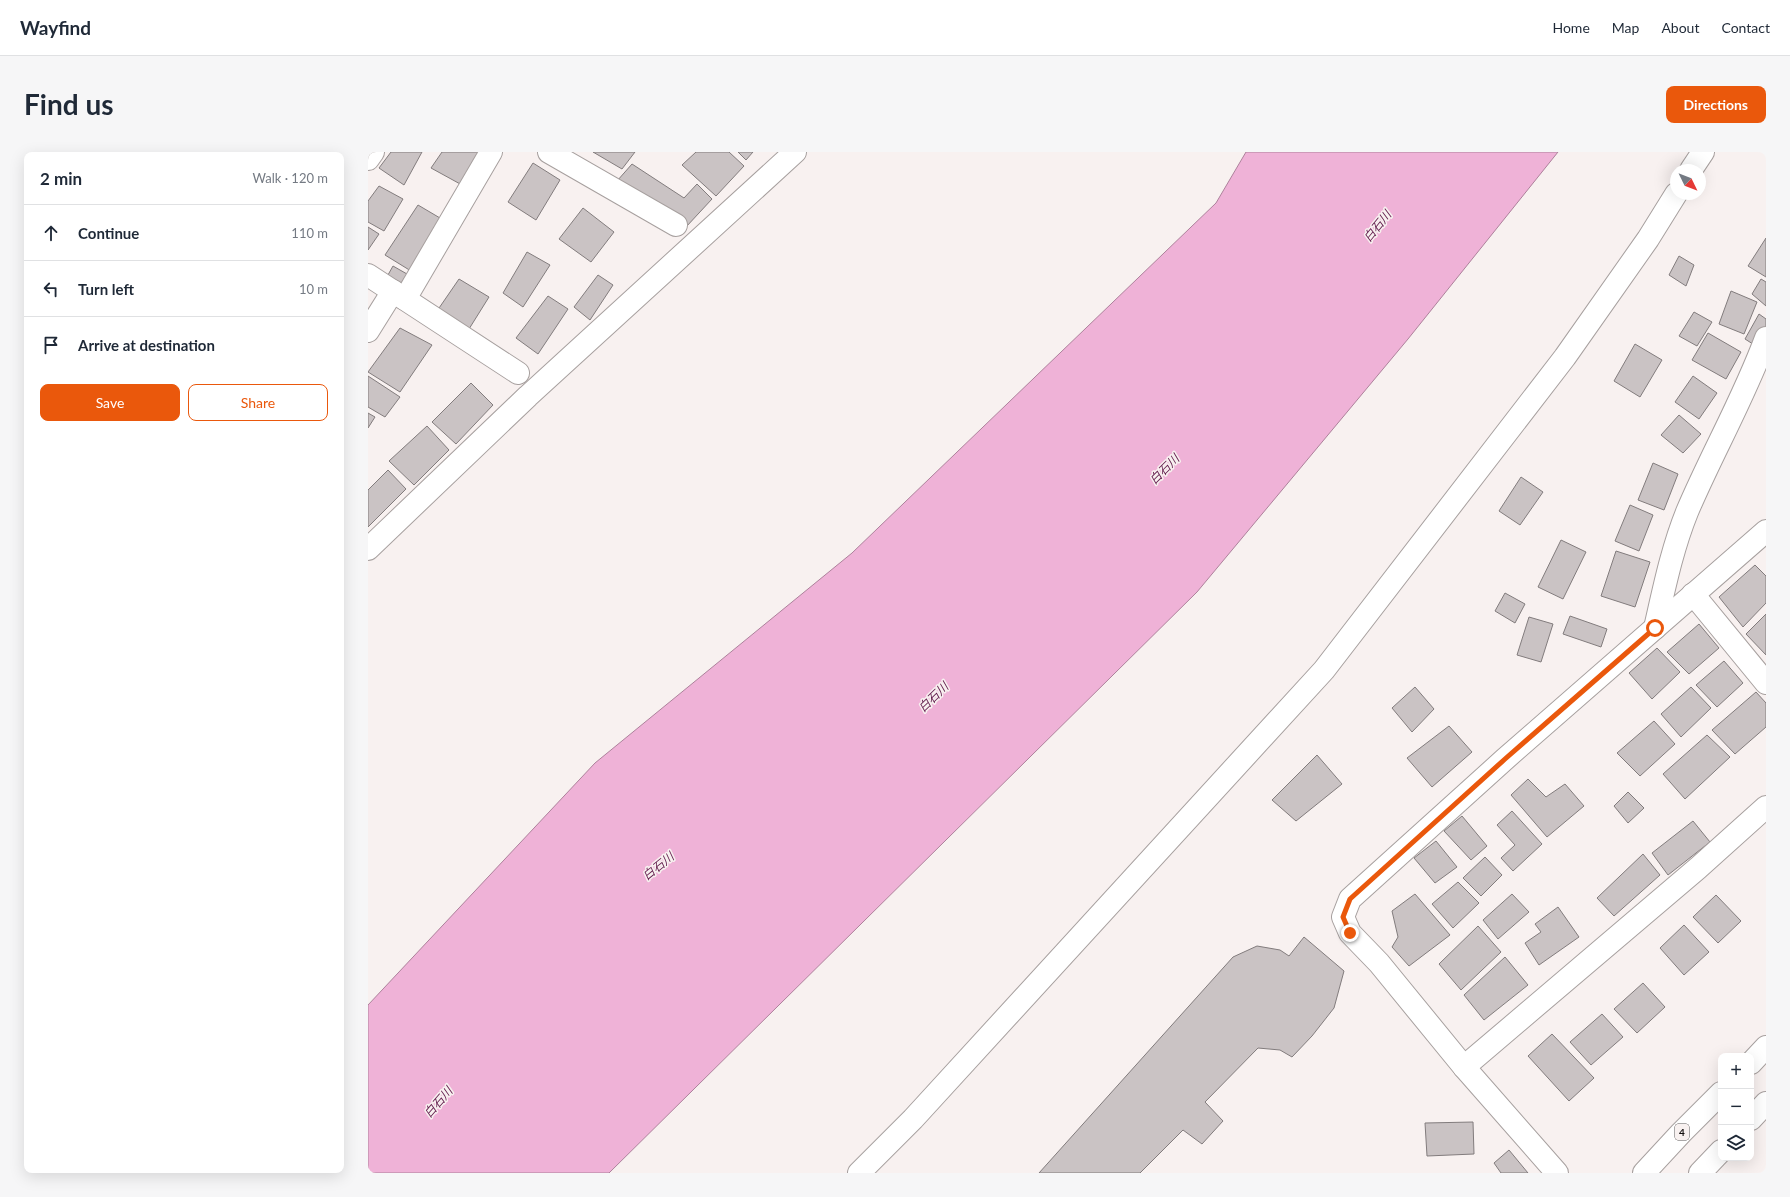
<!DOCTYPE html>
<html lang="en">
<head>
<meta charset="utf-8">
<style>
	body { margin:0; font-family:Lato,"Noto Sans JP",sans-serif; background:#f6f6f7; color:#1f2937 }
	.controls { position:absolute; right:12px; bottom:12px; display:grid; overflow:hidden; border-radius:8px; box-shadow:0 4px 16px #0002 }
	.controls button { width:36px; height:36px; display:grid; place-items:center; padding:0; border:0; border-bottom:1px solid #e0e1e3; background:#fff; color:#1f2937; font:20px sans-serif }
	.compass { position:absolute; left:1302px; top:12px; width:36px; height:36px; border-radius:50%; background:#fff; box-shadow:0 4px 16px #0002; rotate:133deg }
	.stop { position:absolute; width:12px; height:12px; margin:-9px; border:3px solid #ea580c; border-radius:50%; background:#fff }
	.stop.end { background:#ea580c; border-color:#fff; box-shadow:0 1px 4px #0008 }
	.list { margin:0; padding:0; list-style:none }
	h2 { display:flex; justify-content:space-between; align-items:center; height:52px; margin:0; padding:0 16px; font-size:17px }
	h2 small { font-size:13px; font-weight:400; color:#747a83 }
	.list li { display:grid; grid-template-columns:26px 1fr auto; gap:12px; align-items:center; box-sizing:border-box; height:56px; padding:0 16px; border-top:1px solid #e0e1e3 }
	.list b { display:block; font-size:15px; white-space:nowrap }
	.list em { font-size:13px; font-style:normal; color:#747a83 }
	.actions { display:flex; gap:8px; padding:12px 16px }
	.actions a { flex:1; padding:9px 0; border:1px solid #ea580c; border-radius:8px; text-align:center; font-size:14px; color:#ea580c }
	.actions .main { background:#ea580c; color:#fff }
	.icon { flex:none; width:22px; height:22px; fill:none; stroke:currentColor; stroke-width:2; stroke-linecap:round; stroke-linejoin:round }
	.map { position:relative; flex:none; width:1398px; height:1021px; overflow:hidden; border-radius:8px }
	header { display:flex; align-items:center; gap:24px; box-sizing:border-box; height:56px; padding:0 20px; background:#fff; border-bottom:1px solid #e0e1e3 }
	header strong { font-size:19px }
	nav { display:flex; gap:22px; margin-inline-start:auto; font-size:14px }
	.intro { display:flex; align-items:center; justify-content:space-between; box-sizing:border-box; height:96px; padding:0 24px }
	h1 { margin:0; font-size:28px }
	.button { padding:10px 18px; border-radius:8px; background:#ea580c; color:#fff; font-size:14px; font-weight:700 }
	main { display:flex; gap:24px; padding:0 24px }
	aside { flex:1; background:#fff; border-radius:8px; box-shadow:0 4px 16px #0002 }
	.map>svg:first-child { display:block }
	.water { fill:#efb2d7; stroke:#ad819b }
	.building { fill:#cac3c4; stroke:#827c7d }
	.lines { fill:none; stroke-linecap:round; stroke-linejoin:round }
	.minor-casing { stroke:#a7a09f; stroke-width:24 }
	.highway-casing { stroke:#a7a09f; stroke-width:24 }
	.minor { stroke:#fff; stroke-width:22 }
	.highway { stroke:#fff; stroke-width:22 }
	.route { stroke:#ea580c; stroke-width:5 }
	.labels { text-anchor:middle; dominant-baseline:central; stroke-width:3; stroke-linejoin:round; paint-order:stroke }
	.shield { fill:#f8f1f0; stroke:#575352; stroke-width:1 }
	.shield-label { font-size:10px; font-weight:bold; fill:#120f0f }
	.water-label { font-size:12px; font-style:italic; fill:#631e4e; stroke:#f8f1f0 }
</style>
</head>
<body>
<header>
<strong>Wayfind</strong>
<nav><a>Home</a><a>Map</a><a>About</a><a>Contact</a></nav>
</header>
<div class="intro"><h1>Find us</h1><a class="button">Directions</a></div>
<main>
<aside>
<h2>2 min<small>Walk · 120 m</small></h2>
<ul class="list">
<li><svg class="icon" aria-label="ahead" viewBox="0 0 24 24"><path d="M12 20V5M6 11l6-6 6 6"/></svg><div><b>Continue</b></div><em>110 m</em></li>
<li><svg class="icon" aria-label="left" viewBox="0 0 24 24"><path d="M17 20v-9H6M10 6l-5 5 5 5"/></svg><div><b>Turn left</b></div><em>10 m</em></li>
<li><svg class="icon" aria-label="arrive" viewBox="0 0 24 24"><path d="M6 21V4h12l-3 4 3 4H6"/></svg><div><b>Arrive at destination</b></div></li>
</ul>
<div class="actions"><a class="main">Save</a><a>Share</a></div>
</aside>
<div class="map">
<svg width="1398" height="1021" viewBox="0 0 1398 1021">
	<rect width="100%" height="100%" fill="#f8f1f0"/>
	<path class="water" d="M 878,0 L 1190,0 L 1040,187 L 829,440 L 241,1021 L 0,1021 L 0,853 L 227,611 L 484,401 L 848,51 Z"/>
	<g class="building">
		<path d="M 23,0 L 54,0 L 36,33 L 11,16 Z"/>
		<path d="M 74,0 L 113,0 L 94,33 L 63,16 Z"/>
		<path d="M 225,0 L 267,0 L 254,17 Z"/>
		<path d="M 328,0 L 361,0 L 376,14 L 348,44 L 314,13 Z"/>
		<path d="M 370,0 L 385,0 L 378,8 Z"/>
		<path d="M 165,11 L 192,28 L 168,68 L 140,50 Z"/>
		<path d="M 264,12 L 316,46 L 329,32 L 344,47 L 318,75 L 249,29 Z"/>
		<path d="M 11,34 L 35,47 L 16,79 L 0,70 L 0,49 Z"/>
		<path d="M 50,53 L 72,66 L 43,119 L 17,103 Z"/>
		<path d="M 215,56 L 246,80 L 223,110 L 191,87 Z"/>
		<path d="M 0,75 L 11,82 L 0,98 Z"/>
		<path d="M 1398,86 L 1398,125 L 1380,114 Z"/>
		<path d="M 159,100 L 182,113 L 155,155 L 135,141 Z"/>
		<path d="M 1311,104 L 1326,113 L 1318,134 L 1301,123 Z"/>
		<path d="M 25,114 L 39,122 L 29,138 L 16,130 Z"/>
		<path d="M 230,123 L 245,133 L 222,168 L 206,155 Z"/>
		<path d="M 91,127 L 121,145 L 101,177 L 69,159 Z"/>
		<path d="M 1393,127 L 1398,130 L 1398,154 L 1384,142 Z"/>
		<path d="M 1363,139 L 1389,150 L 1376,182 L 1351,172 Z"/>
		<path d="M 180,144 L 200,157 L 170,202 L 148,186 Z"/>
		<path d="M 1326,160 L 1344,170 L 1329,194 L 1311,184 Z"/>
		<path d="M 1391,162 L 1398,167 L 1398,176 L 1388,194 L 1377,187 Z"/>
		<path d="M 32,176 L 64,193 L 32,240 L 0,220 Z"/>
		<path d="M 1340,181 L 1373,200 L 1358,227 L 1324,208 Z"/>
		<path d="M 1267,192 L 1294,208 L 1272,245 L 1246,229 Z"/>
		<path d="M 0,224 L 32,245 L 17,265 L 0,255 Z"/>
		<path d="M 1325,224 L 1349,241 L 1331,267 L 1307,250 Z"/>
		<path d="M 103,231 L 125,253 L 88,292 L 64,270 Z"/>
		<path d="M 0,261 L 7,265 L 0,276 Z"/>
		<path d="M 1311,263 L 1333,282 L 1315,301 L 1293,283 Z"/>
		<path d="M 59,274 L 81,298 L 46,333 L 21,309 Z"/>
		<path d="M 1285,311 L 1310,322 L 1296,358 L 1270,348 Z"/>
		<path d="M 20,318 L 38,337 L 0,375 L 0,338 Z"/>
		<path d="M 1153,325 L 1175,340 L 1152,373 L 1131,359 Z"/>
		<path d="M 1262,353 L 1285,363 L 1271,399 L 1247,389 Z"/>
		<path d="M 1193,388 L 1218,400 L 1195,447 L 1170,435 Z"/>
		<path d="M 1248,399 L 1282,410 L 1267,455 L 1233,444 Z"/>
		<path d="M 1387,413 L 1398,424 L 1398,451 L 1375,475 L 1351,445 Z"/>
		<path d="M 1137,441 L 1157,452 L 1147,471 L 1127,459 Z"/>
		<path d="M 1398,462 L 1398,503 L 1378,482 Z"/>
		<path d="M 1202,464 L 1239,477 L 1233,495 L 1195,482 Z"/>
		<path d="M 1161,465 L 1185,472 L 1173,510 L 1149,503 Z"/>
		<path d="M 1331,472 L 1351,496 L 1321,522 L 1299,500 Z"/>
		<path d="M 1289,496 L 1312,520 L 1284,547 L 1261,521 Z"/>
		<path d="M 1356,509 L 1375,531 L 1349,555 L 1328,533 Z"/>
		<path d="M 1047,535 L 1066,557 L 1044,580 L 1024,556 Z"/>
		<path d="M 1323,535 L 1343,556 L 1313,585 L 1293,562 Z"/>
		<path d="M 1388,540 L 1398,551 L 1398,575 L 1367,602 L 1344,578 Z"/>
		<path d="M 1286,569 L 1307,592 L 1272,624 L 1249,601 Z"/>
		<path d="M 1081,574 L 1104,600 L 1064,635 L 1039,606 Z"/>
		<path d="M 1339,583 L 1362,605 L 1317,647 L 1295,622 Z"/>
		<path d="M 949,603 L 974,632 L 928,669 L 904,648 Z"/>
		<path d="M 1160,627 L 1178,645 L 1197,632 L 1216,654 L 1179,685 L 1143,643 Z"/>
		<path d="M 1260,640 L 1276,656 L 1260,671 L 1246,654 Z"/>
		<path d="M 1144,659 L 1174,692 L 1145,719 L 1133,706 L 1147,693 L 1129,673 Z"/>
		<path d="M 1094,664 L 1119,694 L 1103,708 L 1076,679 Z"/>
		<path d="M 1325,669 L 1342,690 L 1300,723 L 1284,701 Z"/>
		<path d="M 1068,689 L 1089,715 L 1067,731 L 1046,706 Z"/>
		<path d="M 1275,702 L 1292,723 L 1246,764 L 1229,746 Z"/>
		<path d="M 1117,705 L 1134,723 L 1113,744 L 1095,726 Z"/>
		<path d="M 1090,730 L 1111,751 L 1085,776 L 1064,752 Z"/>
		<path d="M 1047,742 L 1082,783 L 1041,814 L 1024,795 L 1030,785 L 1024,759 Z"/>
		<path d="M 1144,742 L 1161,760 L 1130,787 L 1115,768 Z"/>
		<path d="M 1348,743 L 1373,769 L 1350,791 L 1325,765 Z"/>
		<path d="M 1190,755 L 1211,785 L 1171,813 L 1157,791 L 1173,780 L 1167,772 Z"/>
		<path d="M 1316,773 L 1341,800 L 1316,823 L 1292,796 Z"/>
		<path d="M 1110,774 L 1133,800 L 1093,838 L 1071,812 Z"/>
		<path d="M 936,785 L 976,819 L 966,856 L 944,884 L 924,905 L 912,898 L 890,896 L 837,950 L 855,969 L 834,992 L 815,978 L 772,1021 L 671,1021 L 865,805 L 889,794 L 912,798 L 921,804 Z"/>
		<path d="M 1137,805 L 1160,833 L 1116,868 L 1096,843 Z"/>
		<path d="M 1275,831 L 1297,855 L 1269,881 L 1246,857 Z"/>
		<path d="M 1234,862 L 1255,885 L 1223,913 L 1202,890 Z"/>
		<path d="M 1184,882 L 1226,926 L 1201,949 L 1160,904 Z"/>
		<path d="M 1105,970 L 1106,1002 L 1059,1004 L 1057,971 Z"/>
		<path d="M 1141,998 L 1160,1021 L 1133,1021 L 1126,1011 Z"/>
	</g>
	<g class="lines">
		<g class="minor-casing">
			<g id="minor">
				<path d="M 181,0 L 308,73"/>
				<path d="M 0,7 L 5,0"/>
				<path d="M 1323,18 L 1335,0"/>
				<path d="M 0,123 L 150,221"/>
				<path d="M 37,147 L 123,0"/>
				<path d="M 0,179 L 25,139"/>
				<path d="M 0,397 L 160,244 L 427,0"/>
				<path d="M 1325,442 L 1398,531"/>
				<path d="M 1287,476 C 1296,437 1304,397 1319,360 C 1344,301 1376,246 1398,186"/>
				<path d="M 1096,915 L 1330,716 L 1398,655"/>
				<path d="M 491,1021 L 545,967 L 956,518 L 1197,205 L 1280,87 L 1308,42"/>
				<path d="M 1189,1021 L 1096,915 L 1011,811 L 982,781 L 975,765 L 982,747 L 1137,607 L 1398,379"/>
			</g>
		</g>
		<g class="highway-casing">
			<g id="highway">
				<path d="M 1383,911 L 1398,895"/>
				<path d="M 1383,967 L 1398,951"/>
				<path d="M 1276,1021 L 1313,981 L 1353,941"/>
				<path d="M 1332,1021 L 1353,999"/>
			</g>
		</g>
		<use href="#minor" class="minor"/>
		<use href="#highway" class="highway"/>
	</g>
	<g class="lines">
		<path class="route" d="M 982,781 L 975,765 L 982,747 L 1137,607 L 1287,476"/>
	</g>
	<g class="labels">
		<rect class="shield" x="1307" y="972" width="14" height="16" rx="3"/>
		<g class="shield-label">
			<text x="1314" y="980">4</text>
		</g>
		<g class="water-label">
			<text transform="translate(1009 74) rotate(-51)">白石川</text>
			<text transform="translate(796 317) rotate(-45)">白石川</text>
			<text transform="translate(565 545) rotate(-44)">白石川</text>
			<text transform="translate(290 714) rotate(-39)">白石川</text>
			<text transform="translate(70 950) rotate(-49)">白石川</text>
		</g>
	</g>
</svg>
<div class="controls">
<button>+</button>
<button>−</button>
<button><svg class="icon" aria-label="layers" viewBox="0 0 24 24"><path d="M12 4l9 5-9 5-9-5zM3 14l9 5 9-5"/></svg></button>
</div>
<svg class="compass" viewBox="-18 -18 36 36"><path d="M0-13l5 13h-10z" fill="#e53935"/><path d="M0 13l5-13h-10z" fill="#747a83"/></svg>
<div class="stop" style="left:1287px;top:476px"></div>
<div class="stop end" style="left:982px;top:781px"></div>
</div>
</main>
</body>
</html>
